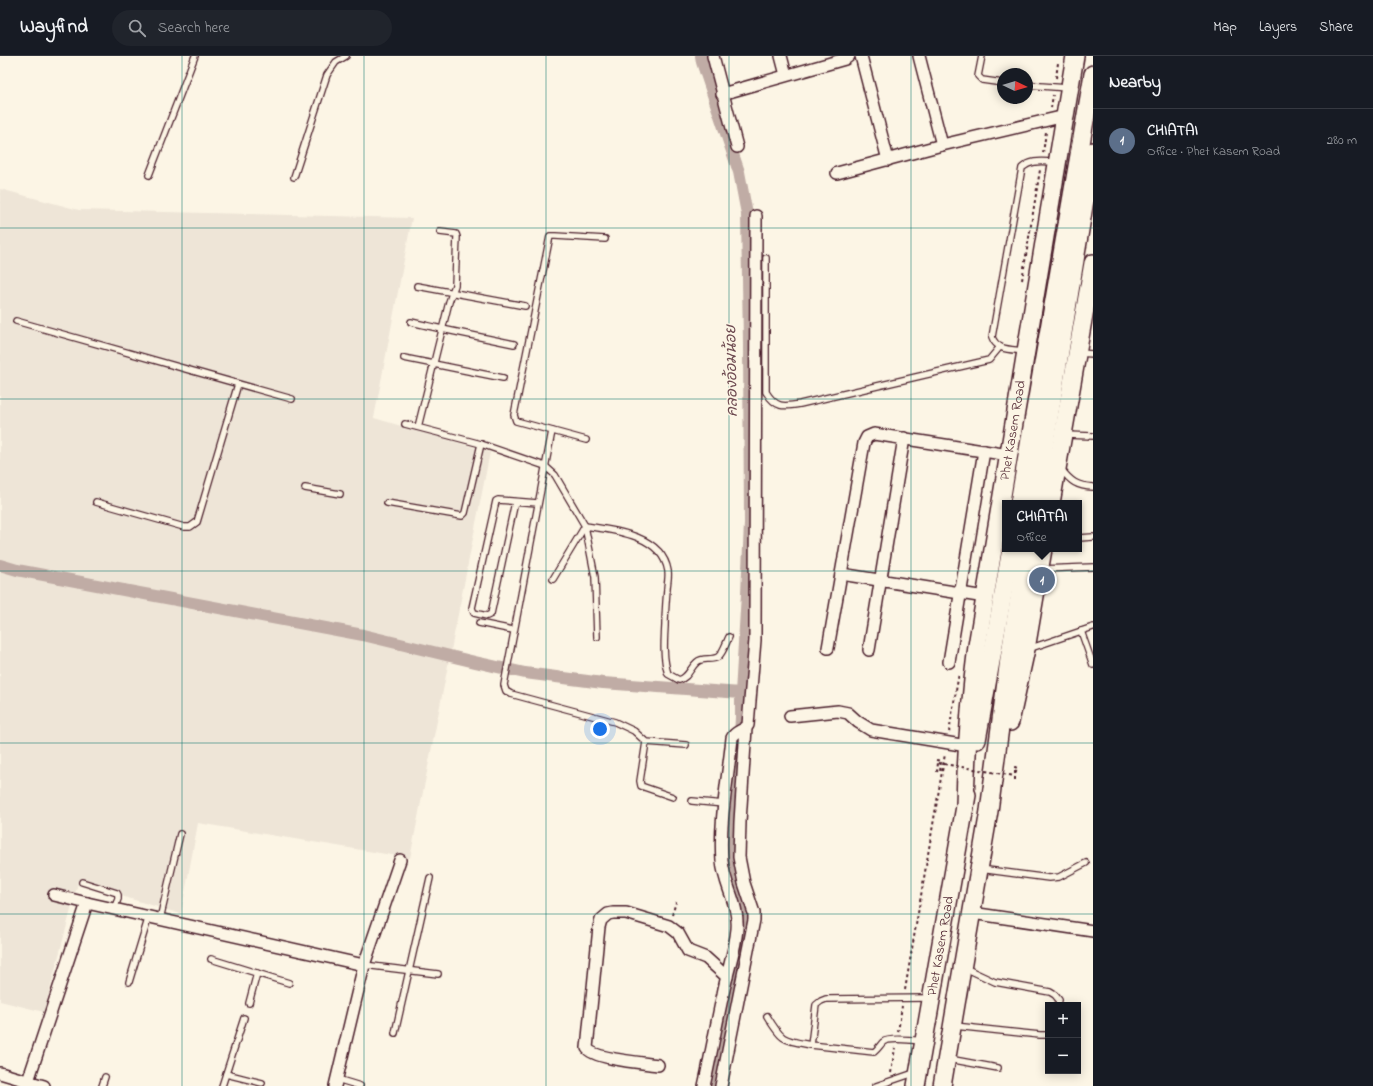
<!DOCTYPE html>
<html lang="en">
<head>
<meta charset="utf-8">
<style>
	body { margin:0; font-family:"Indie Flower","Playpen Sans Thai",sans-serif; background:#20242c; color:#f1f3f6 }
	.controls { position:absolute; right:12px; bottom:12px; display:grid; overflow:hidden; border-radius:0px; box-shadow:0 2px 10px #0003 }
	.controls button { width:36px; height:36px; display:grid; place-items:center; padding:0; border:0; border-bottom:1px solid #363941; background:#171b24; color:#f1f3f6; font:20px sans-serif }
	.compass { position:absolute; left:997px; top:12px; width:36px; height:36px; border-radius:50%; background:#171b24; box-shadow:0 2px 10px #0003; rotate:94deg }
	.you { position:absolute; left:600px; top:673px; width:14px; height:14px; margin:-10px; border:3px solid #fff; border-radius:50%; background:#1a73e8; box-shadow:0 0 0 6px #1a73e833 }
	.badge { display:grid; place-items:center; width:26px; height:26px; border-radius:50%; background:#d1495b; color:#fff; font-size:13px; font-weight:700 }
	.pin { position:absolute; translate:-50% -50%; border:2px solid #fff; box-shadow:0 1px 4px #0006 }
	.popup { position:absolute; left:1002px; top:444px; width:80px; height:52px; box-sizing:border-box; display:grid; place-content:center; border-radius:0px; background:#171b24; filter:drop-shadow(0 1px 3px #0005); font-size:13px; white-space:nowrap; color:#9ea1a6 }
	.popup b { font-size:15px; color:#f1f3f6 }
	.popup::after { content:''; position:absolute; left:50%; top:100%; margin-left:-8px; border:8px solid transparent; border-top-color:#171b24 }
	.list { margin:0; padding:0; list-style:none }
	h2 { display:flex; justify-content:space-between; align-items:center; height:52px; margin:0; padding:0 16px; font-size:17px }
	h2 small { font-size:13px; font-weight:400; color:#9ea1a6 }
	.list li { display:grid; grid-template-columns:26px 1fr auto; gap:12px; align-items:center; box-sizing:border-box; height:64px; padding:0 16px; border-top:1px solid #363941 }
	.list b { display:block; font-size:15px; white-space:nowrap }
	.list p { margin:0; font-size:13px; white-space:nowrap; color:#9ea1a6 }
	.list em { font-size:13px; font-style:normal; color:#9ea1a6 }
	.icon { flex:none; width:22px; height:22px; fill:none; stroke:currentColor; stroke-width:2; stroke-linecap:round; stroke-linejoin:round }
	.map { position:relative; flex:none; width:1093px; height:1030px; overflow:hidden }
	header { display:flex; align-items:center; gap:24px; box-sizing:border-box; height:56px; padding:0 20px; background:#171b24; border-bottom:1px solid #363941 }
	header strong { font-size:19px }
	nav { display:flex; gap:22px; margin-inline-start:auto; font-size:14px }
	.search { width:280px; height:36px; background:#20242c; display:flex; align-items:center; gap:10px; box-sizing:border-box; padding:0 14px; border-radius:22px; color:#9ea1a6; font-size:15px }
	main { display:flex }
	aside { flex:1; background:#171b24 }
	.map>svg:first-child { display:block }
	.built { fill:#eee5d7 }
	.lines { fill:none; stroke-linecap:round; stroke-linejoin:round }
	.canal { stroke:#c0aca5; stroke-width:12 }
	.lane-casing { stroke:#4a1f2b; stroke-width:8 }
	.street-casing { stroke:#4a1f2b; stroke-width:14 }
	.primary-casing { stroke:#4a1f2b; stroke-width:20 }
	.path { stroke:#4a1f2b; stroke-width:2; stroke-dasharray:3 3; stroke-linecap:butt }
	.lane { stroke:#fcf5e5; stroke-width:5.5 }
	.street { stroke:#fcf5e5; stroke-width:11 }
	.primary { stroke:#fcf5e5; stroke-width:17 }
	.path-bridge { stroke:#4a1f2b; stroke-width:2; stroke-dasharray:3 3; stroke-linecap:butt }
	.grid { fill:none; stroke:#0f766e; stroke-width:1; stroke-opacity:0.55 }
	.labels { text-anchor:middle; dominant-baseline:central; stroke-width:3; stroke-linejoin:round; paint-order:stroke }
	.street-label { font-size:14px; fill:#4a1f2b; stroke:#fcf5e5 }
	.water-label { font-size:15px; font-style:italic; fill:#6d4950; stroke:#fcf5e5 }
</style>
</head>
<body>
<header>
<strong>Wayfind</strong>
<div class="search"><svg class="icon" aria-label="search" viewBox="0 0 24 24"><circle cx="10" cy="10" r="6"/><path d="M15 15l6 6"/></svg>Search here</div>
<nav><a>Map</a><a>Layers</a><a>Share</a></nav>
</header>
<main>
<div class="map">
<svg width="1093" height="1030" viewBox="0 0 1093 1030">
	<rect width="100%" height="100%" fill="#fcf5e5"/>
	<filter id="ink" filterUnits="userSpaceOnUse"><feTurbulence type="fractalNoise" baseFrequency=".025" numOctaves="2"/><feDisplacementMap in="SourceGraphic" scale="8" xChannelSelector="R" yChannelSelector="G"/><feConvolveMatrix kernelMatrix="1 2 1 2 8 2 1 2 1" color-interpolation-filters="sRGB"/></filter>
	<g filter="url(#ink)">
		<path class="built" d="M 0,133 L 79,154 L 412,162 L 374,362 L 490,396 L 410,802 L 198,767 L 181,858 L 78,827 L 44,956 L 0,945 Z"/>
		<g class="lines">
			<g class="canal">
				<path d="M 701,0 L 702,6 L 739,116 L 747,158 L 749,287 L 750,467 L 747,538 L 741,637 L 741,661 L 738,715 L 731,795 L 746,858 L 744,890 L 714,1030"/>
				<path d="M 0,509 L 17,514 L 363,579 L 475,606 L 525,617 L 603,627 L 741,637"/>
			</g>
			<g class="lane-casing">
				<g id="lane">
					<path d="M 982,0 L 978,20 L 982,24 L 1003,27"/>
					<path d="M 1027,29 L 1068,32"/>
					<path d="M 149,119 L 195,0"/>
					<path d="M 294,121 L 327,19 L 336,6 L 346,0"/>
					<path d="M 766,202 L 766,336 C 776,352 783,351 800,348 L 976,307 L 989,304 L 999,292"/>
					<path d="M 417,230 L 525,250"/>
					<path d="M 16,265 L 292,343"/>
					<path d="M 411,266 L 442,273 L 514,288"/>
					<path d="M 1024,295 C 1011,293 997,295 992,281 L 1022,112 C 1032,103 1043,106 1055,106"/>
					<path d="M 1079,297 L 1093,298"/>
					<path d="M 404,302 L 503,322"/>
					<path d="M 405,368 L 481,388 L 545,410 L 555,419 L 585,470 L 595,521 L 597,581"/>
					<path d="M 418,371 L 449,246 L 455,229 L 457,181 L 456,178 L 440,176"/>
					<path d="M 552,375 L 504,629 L 506,635 L 511,638 L 615,666 L 634,675 L 646,686 L 640,725 L 641,730 L 673,741"/>
					<path d="M 1065,379 L 1093,380"/>
					<path d="M 586,384 L 516,365 L 514,359 L 550,180 L 555,180 L 605,183"/>
					<path d="M 1061,413 C 1071,426 1077,430 1093,431"/>
					<path d="M 305,432 L 340,438"/>
					<path d="M 96,446 L 184,471 L 190,471 L 197,466 L 238,328"/>
					<path d="M 515,446 L 491,558 L 487,560 L 474,557 L 472,552 L 496,445 L 498,444 L 538,447"/>
					<path d="M 387,447 L 462,460 L 465,457 L 481,388"/>
					<path d="M 1079,482 L 1093,481"/>
					<path d="M 1041,513 L 1093,511"/>
					<path d="M 553,523 L 585,470 C 614,474 662,479 668,515 C 669,521 667,528 667,533 C 666,546 665,558 665,570 C 664,587 663,602 668,618 L 679,624 C 689,621 689,613 697,606 C 703,601 711,605 718,601 C 723,597 726,587 729,581"/>
					<path d="M 479,567 L 513,574"/>
					<path d="M 1081,575 L 1093,609"/>
					<path d="M 1028,593 L 1093,571"/>
					<path d="M 646,686 L 686,689"/>
					<path d="M 692,745 L 724,748"/>
					<path d="M 980,813 L 1049,822 L 1059,821 L 1086,807"/>
					<path d="M 82,826 L 117,837 L 118,839 L 118,843 L 114,853"/>
					<path d="M 160,863 L 180,778"/>
					<path d="M 211,903 L 289,927"/>
					<path d="M 364,909 L 438,918"/>
					<path d="M 965,912 L 995,926 L 1050,936 L 1055,939 L 1059,944 L 1058,949"/>
					<path d="M 129,926 L 149,860"/>
					<path d="M 249,947 L 257,917"/>
					<path d="M 767,960 C 782,985 783,984 811,989"/>
					<path d="M 955,970 L 1040,979 L 1048,979"/>
					<path d="M 395,977 L 430,822"/>
					<path d="M 922,985 C 913,984 889,981 883,986 C 880,989 878,993 874,996 L 811,989 L 816,949 L 821,945 L 826,943 L 929,942"/>
					<path d="M 949,1003 L 998,1012"/>
					<path d="M 226,1018 L 262,1027"/>
					<path d="M 337,1023 L 360,1030"/>
					<path d="M 102,1030 L 105,1021"/>
					<path d="M 222,1030 L 244,962"/>
					<path d="M 876,1030 L 917,1016"/>
				</g>
			</g>
			<g class="street-casing">
				<g id="street">
					<path d="M 713,0 L 737,91"/>
					<path d="M 781,0 L 786,19"/>
					<path d="M 861,0 L 888,104"/>
					<path d="M 919,0 L 942,89"/>
					<path d="M 722,38 L 845,3 L 849,0"/>
					<path d="M 837,117 L 942,89 L 1065,60"/>
					<path d="M 841,518 L 985,541"/>
					<path d="M 828,592 L 864,387 L 867,381 L 874,378 L 1009,399"/>
					<path d="M 869,594 L 904,382"/>
					<path d="M 949,606 L 984,395"/>
					<path d="M 790,660 L 838,655 L 848,657 L 858,666 L 871,674 L 967,690"/>
					<path d="M 54,839 L 87,847 L 364,909"/>
					<path d="M 972,857 L 1093,875"/>
					<path d="M 658,1009 C 645,1007 593,1003 587,992 L 599,871 L 601,864 L 608,858 L 613,857 L 626,857 L 669,870 L 678,877 L 688,895 L 706,902 L 727,921"/>
					<path d="M 0,1017 L 44,1030"/>
					<path d="M 28,1025 L 87,847"/>
					<path d="M 335,1030 L 364,909 L 400,804"/>
					<path d="M 704,1030 C 711,999 716,969 723,938 C 727,916 735,895 737,873 C 739,847 724,830 722,805 C 719,764 728,723 732,682 C 735,675 744,675 748,669 L 755,584 L 756,160"/>
					<path d="M 721,1030 L 754,864 L 754,857 L 744,827 L 739,801 L 740,766 L 746,672"/>
				</g>
			</g>
			<g class="primary-casing">
				<g id="primary">
					<path d="M 1019,447 L 1093,18"/>
					<path d="M 1035,447 L 1093,95"/>
					<path d="M 1051,447 L 1093,207"/>
					<path d="M 1010,666 L 1026,593 L 1043,493"/>
					<path d="M 977,684 L 1011,493"/>
					<path id="s1" d="M 965,751 C 966,697 970,644 977,590 L 1075,0"/>
					<path id="s2" d="M 916,1030 L 967,739"/>
					<path d="M 942,1030 L 989,755 L 1009,603 L 1027,493"/>
				</g>
			</g>
			<g class="path">
				<path d="M 1056,22 L 1058,7"/>
				<path d="M 1051,52 L 1053,39"/>
				<path d="M 1043,97 L 1046,76"/>
				<path d="M 1022,224 L 1040,114"/>
				<path d="M 949,676 L 959,617"/>
				<path d="M 936,704 L 941,705 L 940,716 L 937,715 L 938,707"/>
				<path d="M 1015,724 L 1015,711 L 1017,712 L 1015,720"/>
				<path d="M 672,859 L 676,846"/>
				<path d="M 905,934 L 945,698"/>
				<path d="M 898,976 L 902,950"/>
				<path d="M 891,1017 L 895,992"/>
			</g>
			<use href="#lane" class="lane"/>
			<use href="#street" class="street"/>
			<use href="#primary" class="primary"/>
			<path class="path-bridge" d="M 938,707 L 1015,720"/>
		</g>
	</g>
	<path class="grid" d="M 182,0 L 182,1030M 364,0 L 364,1030M 546,0 L 546,1030M 729,0 L 729,1030M 911,0 L 911,1030M 0,172 L 1093,172M 0,343 L 1093,343M 0,515 L 1093,515M 0,687 L 1093,687M 0,858 L 1093,858"/>
	<g class="labels">
		<g class="street-label">
			<text stroke="none"><textPath href="#s1" startOffset="380">Phet Kasem Road</textPath></text>
			<text stroke="none"><textPath href="#s2" startOffset="142">Phet Kasem Road</textPath></text>
		</g>
		<g class="water-label">
			<text transform="translate(732 315) rotate(-91)">คลองอ้อมน้อย</text>
		</g>
	</g>
</svg>
<div class="controls">
<button>+</button>
<button>−</button>
</div>
<svg class="compass" viewBox="-18 -18 36 36"><path d="M0-13l5 13h-10z" fill="#e53935"/><path d="M0 13l5-13h-10z" fill="#9ea1a6"/></svg>
<div class="you"></div>
<div class="pin badge" style="left:1042px;top:524px;background:#5c6f8a">1</div>
<div class="popup"><b>CHIATAI</b>Office</div>
</div>
<aside>
<h2>Nearby<small></small></h2>
<ul class="list">
<li><span class="badge" style="background:#5c6f8a">1</span><div><b>CHIATAI</b><p>Office · Phet Kasem Road</p></div><em>280 m</em></li>
</ul>
</aside>
</main>
</body>
</html>
